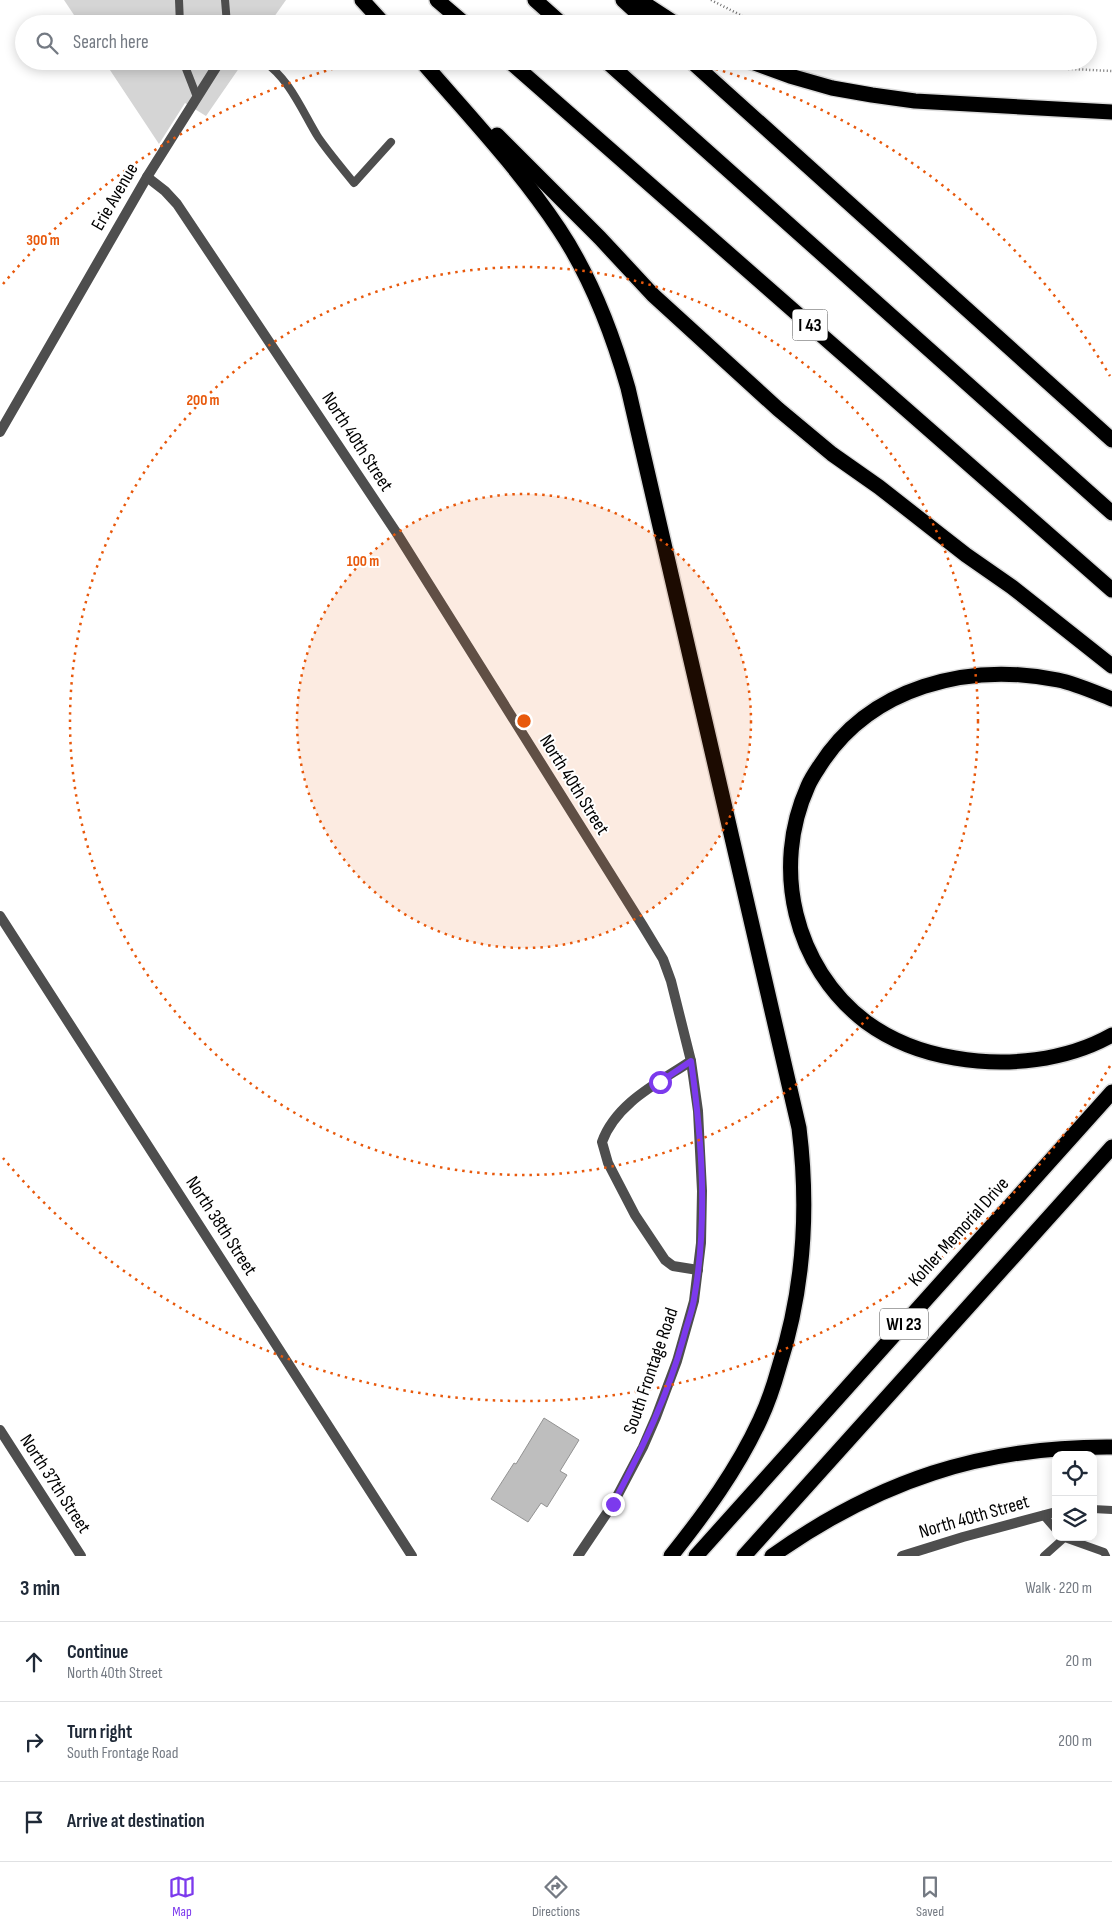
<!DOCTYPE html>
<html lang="en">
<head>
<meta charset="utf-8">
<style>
	body { margin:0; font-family:"Sofia Sans Condensed",sans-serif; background:#f6f6f7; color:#1f2937 }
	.controls { position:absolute; right:15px; bottom:15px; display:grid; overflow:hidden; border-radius:10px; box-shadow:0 2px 12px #0003 }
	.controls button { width:45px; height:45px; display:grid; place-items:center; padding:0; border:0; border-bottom:1px solid #e0e1e3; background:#fff; color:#1f2937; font:25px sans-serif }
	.stop { position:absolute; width:15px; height:15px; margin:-11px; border:4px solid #7c3aed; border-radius:50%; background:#fff }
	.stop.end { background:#7c3aed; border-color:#fff; box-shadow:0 1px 5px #0008 }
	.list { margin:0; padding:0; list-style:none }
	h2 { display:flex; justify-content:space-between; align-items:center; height:65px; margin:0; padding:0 20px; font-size:21px }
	h2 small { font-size:16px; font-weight:400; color:#747a83 }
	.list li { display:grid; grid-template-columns:32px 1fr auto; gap:15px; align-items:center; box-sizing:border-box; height:80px; padding:0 20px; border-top:1px solid #e0e1e3 }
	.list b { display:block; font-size:19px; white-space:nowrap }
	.list p { margin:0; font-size:16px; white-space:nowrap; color:#747a83 }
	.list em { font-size:16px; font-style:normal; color:#747a83 }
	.icon { flex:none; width:28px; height:28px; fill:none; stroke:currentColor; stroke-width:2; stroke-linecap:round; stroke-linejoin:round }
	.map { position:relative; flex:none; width:1112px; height:1556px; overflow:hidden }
	.search { position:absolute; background:#fff; box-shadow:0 2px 12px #0003; left:15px; right:15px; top:15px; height:55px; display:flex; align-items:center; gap:12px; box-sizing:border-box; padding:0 18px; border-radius:28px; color:#747a83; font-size:19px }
	.sheet { height:305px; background:#fff }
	nav { display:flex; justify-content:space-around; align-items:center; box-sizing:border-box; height:70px; border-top:1px solid #e0e1e3; background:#fff; font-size:14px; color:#747a83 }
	nav a { display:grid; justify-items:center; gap:2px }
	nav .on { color:#7c3aed }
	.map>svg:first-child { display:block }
	.green { fill:#d5d5d5 }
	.building { fill:#bebebe; stroke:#929292 }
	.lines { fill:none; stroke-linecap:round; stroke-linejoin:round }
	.highway-casing { stroke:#dbdbdb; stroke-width:18 }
	.path { stroke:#707070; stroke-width:2.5; stroke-dasharray:1 2.5; stroke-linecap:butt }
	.lane { stroke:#4e4e4e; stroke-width:8 }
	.street { stroke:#4e4e4e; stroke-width:10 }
	.highway { stroke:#000; stroke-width:15 }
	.route { stroke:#7c3aed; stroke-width:6 }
	.ring { fill:none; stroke:#e8590c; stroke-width:2.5; stroke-dasharray:2.5 5 }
	.labels { text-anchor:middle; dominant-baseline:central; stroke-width:4; stroke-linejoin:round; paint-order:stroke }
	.shield { fill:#fff; stroke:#4c4c4c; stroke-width:1 }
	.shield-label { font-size:18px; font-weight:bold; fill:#000 }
	.street-label { font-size:19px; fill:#000; stroke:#fff }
	.centre { fill:#e8590c; stroke:#fff; stroke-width:2.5 }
	.ring-label { font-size:15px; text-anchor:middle; font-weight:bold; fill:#e8590c; stroke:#fff; stroke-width:4; stroke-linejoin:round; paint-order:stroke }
</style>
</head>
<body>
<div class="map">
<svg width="1112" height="1556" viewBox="0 0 1112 1556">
	<rect width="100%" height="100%" fill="#fff"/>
	<g class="green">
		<path d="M 64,0 L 286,0 L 269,24 L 80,24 Z"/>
		<path d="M 104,61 L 244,61 L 206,116 L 185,103 L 159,144 Z"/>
	</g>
	<path class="building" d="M 544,1418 L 579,1440 L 560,1471 L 567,1475 L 547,1507 L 541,1503 L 528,1522 L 491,1499 L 514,1463 L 516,1464 Z"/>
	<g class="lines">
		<g class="highway-casing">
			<g id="highway">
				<path d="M 362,0 L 384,24"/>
				<path d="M 437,0 L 465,24"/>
				<path d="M 535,0 L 562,24"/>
				<path d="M 623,0 L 649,24"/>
				<path d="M 639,0 L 676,24"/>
				<path d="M 509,61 L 1112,590"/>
				<path d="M 606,61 L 1112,513"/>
				<path d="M 691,61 L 1112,440"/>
				<path d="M 749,61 L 790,76 L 832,88 L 872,95 L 915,101 L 1112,112"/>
				<path d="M 425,65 C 471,118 520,170 559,229 C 591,277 612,332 628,388 L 799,1128 C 809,1209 804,1289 779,1367 C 774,1385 768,1403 760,1420 C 737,1470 705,1513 671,1556"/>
				<path d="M 497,135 L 600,238 L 653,295 L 778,409 L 832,454 L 879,487 L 966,555 L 1012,587 L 1112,666"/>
				<path d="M 1112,699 C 1094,692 1077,684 1058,680 C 968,662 870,686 819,767 C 815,773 811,779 808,786 C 771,868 794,967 866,1022 C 892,1041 924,1053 955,1058 C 1007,1067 1066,1061 1112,1035"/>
				<path d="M 696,1556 L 1112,1092"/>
				<path d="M 744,1556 L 1112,1147"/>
				<path d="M 772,1556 C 878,1481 982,1446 1112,1447"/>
			</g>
		</g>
		<g class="path">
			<path d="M 711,0 L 758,24"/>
			<path d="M 904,61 L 1112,71"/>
		</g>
		<g class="lane">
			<path d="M 179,0 L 180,24"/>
			<path d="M 225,0 L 227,24"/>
			<path d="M 183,61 L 197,97"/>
			<path d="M 263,61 C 290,79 302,111 318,137 C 329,153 342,168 354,183 L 391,142"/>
			<path d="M 1093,1509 L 1112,1510"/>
			<path d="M 1043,1515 L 1056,1530"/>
			<path d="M 1062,1537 L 1104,1552 L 1106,1556"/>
			<path d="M 1044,1556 L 1063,1539"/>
		</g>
		<g class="street">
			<path d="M 147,177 L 165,191 L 177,204 L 398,535 L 643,926 L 663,959 L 671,981 L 691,1061 L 698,1111 L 702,1191 L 701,1243 L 694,1301 L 677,1361 L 656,1417 L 643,1447 L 613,1504 L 578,1556"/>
			<path d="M 0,432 L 147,177 L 220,61"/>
			<path d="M 0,916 L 412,1556"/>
			<path d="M 691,1061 C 658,1083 616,1103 602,1142 L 608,1163 L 635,1215 L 665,1260 L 673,1266 L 698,1270"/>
			<path d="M 0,1430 L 81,1556"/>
			<path d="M 902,1556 L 963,1537 L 1056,1512"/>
		</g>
		<use href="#highway" class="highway"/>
	</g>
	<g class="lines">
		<path class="route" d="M 613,1504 C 642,1449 668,1396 684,1336 C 687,1324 692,1312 694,1299 C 708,1221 702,1139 691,1061 L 660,1082"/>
	</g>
	<circle cx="524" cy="721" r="227" fill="#e8590c" fill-opacity=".12"/>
	<g class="ring">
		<circle cx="524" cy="721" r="227"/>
		<circle cx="524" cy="721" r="454"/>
		<path d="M1110 1066A680 680 0 0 1 3 1158M3 284A680 680 0 0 1 354 63M694 63A680 680 0 0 1 1110 376"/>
	</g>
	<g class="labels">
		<g class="shield">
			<rect x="792.5" y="309.5" width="35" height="31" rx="4"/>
			<rect x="880" y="1308.5" width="48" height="31" rx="4"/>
		</g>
		<g class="shield-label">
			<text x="810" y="325">I 43</text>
			<text x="904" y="1324">WI 23</text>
		</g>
		<g class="street-label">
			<text transform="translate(115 197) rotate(-60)">Erie Avenue</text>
			<text transform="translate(357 442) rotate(57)">North 40th Street</text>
			<text transform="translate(574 785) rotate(58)">North 40th Street</text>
			<text transform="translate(221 1226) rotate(57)">North 38th Street</text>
			<text transform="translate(959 1232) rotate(-48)">Kohler Memorial Drive</text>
			<text transform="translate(651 1371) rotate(-71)">South Frontage Road</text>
			<text transform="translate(55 1484) rotate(57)">North 37th Street</text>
			<text transform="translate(974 1517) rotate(-16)">North 40th Street</text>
		</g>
	</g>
	<circle cx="524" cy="721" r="8" class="centre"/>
	<g class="ring-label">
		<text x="43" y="245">300 m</text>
		<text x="203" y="405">200 m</text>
		<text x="363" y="566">100 m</text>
	</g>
</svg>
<div class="controls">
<button><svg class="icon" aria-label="locate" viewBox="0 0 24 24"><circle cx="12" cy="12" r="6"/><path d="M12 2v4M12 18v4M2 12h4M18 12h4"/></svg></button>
<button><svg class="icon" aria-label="layers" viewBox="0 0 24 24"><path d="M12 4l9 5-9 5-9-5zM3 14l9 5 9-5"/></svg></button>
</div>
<div class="stop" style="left:660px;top:1082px"></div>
<div class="stop end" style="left:613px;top:1504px"></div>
<div class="search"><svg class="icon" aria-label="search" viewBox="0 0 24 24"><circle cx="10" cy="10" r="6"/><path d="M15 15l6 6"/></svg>Search here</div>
</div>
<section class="sheet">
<h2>3 min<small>Walk · 220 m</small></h2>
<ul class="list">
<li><svg class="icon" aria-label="ahead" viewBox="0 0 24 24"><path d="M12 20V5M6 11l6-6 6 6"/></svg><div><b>Continue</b><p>North 40th Street</p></div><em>20 m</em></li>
<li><svg class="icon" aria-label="right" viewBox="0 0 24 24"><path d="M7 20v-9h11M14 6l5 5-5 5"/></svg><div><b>Turn right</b><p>South Frontage Road</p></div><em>200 m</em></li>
<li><svg class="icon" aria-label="arrive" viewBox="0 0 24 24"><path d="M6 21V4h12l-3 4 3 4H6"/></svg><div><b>Arrive at destination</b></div></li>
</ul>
</section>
<nav>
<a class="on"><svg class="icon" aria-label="map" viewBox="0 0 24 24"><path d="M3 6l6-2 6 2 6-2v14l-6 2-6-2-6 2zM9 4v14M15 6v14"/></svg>Map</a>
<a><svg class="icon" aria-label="directions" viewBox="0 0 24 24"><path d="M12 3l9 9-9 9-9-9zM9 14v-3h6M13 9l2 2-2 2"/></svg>Directions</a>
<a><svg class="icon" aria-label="saved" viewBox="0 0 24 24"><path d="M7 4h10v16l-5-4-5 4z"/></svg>Saved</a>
</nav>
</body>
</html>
